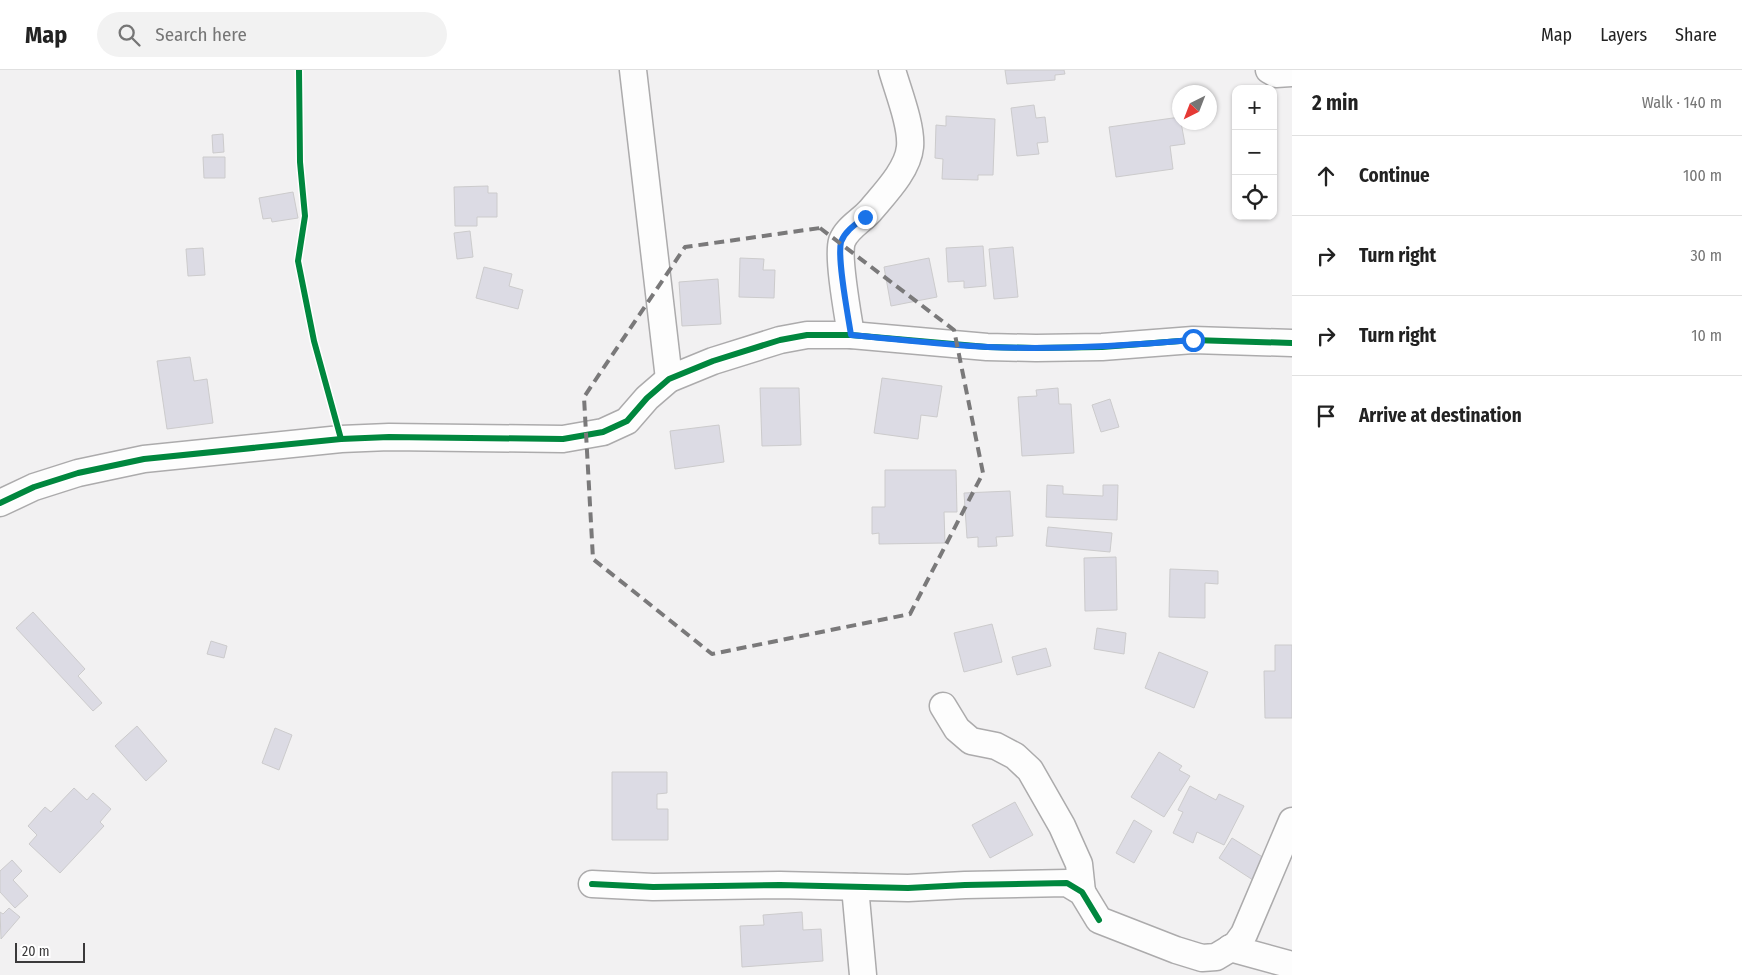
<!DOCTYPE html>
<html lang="en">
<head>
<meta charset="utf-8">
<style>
	body { margin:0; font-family:"Fira Sans Condensed",sans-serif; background:#f2f2f2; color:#222 }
	.controls { position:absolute; right:15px; top:15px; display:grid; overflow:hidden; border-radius:10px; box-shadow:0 1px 4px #0004 }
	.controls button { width:45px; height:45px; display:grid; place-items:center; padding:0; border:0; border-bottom:1px solid #e0e0e0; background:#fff; color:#222; font:25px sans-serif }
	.compass { position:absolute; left:1172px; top:15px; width:45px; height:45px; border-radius:50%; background:#fff; box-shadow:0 1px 4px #0004; rotate:222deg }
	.scale { position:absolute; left:15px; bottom:12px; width:70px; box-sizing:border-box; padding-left:5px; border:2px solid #3a393a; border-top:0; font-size:14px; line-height:18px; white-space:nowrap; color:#3a393a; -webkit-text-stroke:4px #fff; paint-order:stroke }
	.stop { position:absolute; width:15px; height:15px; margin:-11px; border:4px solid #1a73e8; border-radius:50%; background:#fff }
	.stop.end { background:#1a73e8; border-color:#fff; box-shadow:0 1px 5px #0008 }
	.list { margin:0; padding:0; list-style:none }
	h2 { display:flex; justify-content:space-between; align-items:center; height:65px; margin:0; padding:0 20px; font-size:21px }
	h2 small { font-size:16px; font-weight:400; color:#767676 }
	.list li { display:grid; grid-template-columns:32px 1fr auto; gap:15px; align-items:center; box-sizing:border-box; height:80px; padding:0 20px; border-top:1px solid #e0e0e0 }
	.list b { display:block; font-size:19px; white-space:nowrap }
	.list em { font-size:16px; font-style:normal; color:#767676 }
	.icon { flex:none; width:28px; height:28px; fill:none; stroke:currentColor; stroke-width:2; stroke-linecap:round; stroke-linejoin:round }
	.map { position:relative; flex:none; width:1292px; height:905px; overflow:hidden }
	header { display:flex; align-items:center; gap:30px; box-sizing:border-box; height:70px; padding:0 25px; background:#fff; border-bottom:1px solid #e0e0e0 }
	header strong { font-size:24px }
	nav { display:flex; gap:28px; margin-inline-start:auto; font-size:18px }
	.search { width:350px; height:45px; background:#f2f2f2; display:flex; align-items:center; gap:12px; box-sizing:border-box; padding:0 18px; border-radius:28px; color:#767676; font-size:19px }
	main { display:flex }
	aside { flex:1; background:#fff }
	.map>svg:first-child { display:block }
	.building { fill:#dcdbe4; stroke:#cccbcc }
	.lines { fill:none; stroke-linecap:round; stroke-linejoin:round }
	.street-casing { stroke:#acabac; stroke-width:29 }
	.street { stroke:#fdfdfd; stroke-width:26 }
	.cycleway-casing { stroke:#fff; stroke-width:9 }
	.cycleway { stroke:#00873e; stroke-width:6 }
	.route { stroke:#1a73e8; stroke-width:6 }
	.marked { fill:none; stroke:#7a797a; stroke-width:4; stroke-dasharray:10 6; stroke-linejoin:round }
</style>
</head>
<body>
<header>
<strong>Map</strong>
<div class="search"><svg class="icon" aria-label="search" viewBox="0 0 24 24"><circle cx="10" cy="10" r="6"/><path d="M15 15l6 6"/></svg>Search here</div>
<nav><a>Map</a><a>Layers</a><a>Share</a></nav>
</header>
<main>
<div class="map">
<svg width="1292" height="905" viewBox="0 0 1292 905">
	<rect width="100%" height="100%" fill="#f2f1f2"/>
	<g class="building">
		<path d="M 1005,0 L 1064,0 L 1065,4 L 1055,5 L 1055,10 L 1007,14 Z"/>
		<path d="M 1034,35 L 1036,48 L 1045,47 L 1048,72 L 1037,73 L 1039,84 L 1017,86 L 1011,38 Z"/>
		<path d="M 946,46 L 995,49 L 993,105 L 978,105 L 978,110 L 942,109 L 943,89 L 935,88 L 936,55 L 946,56 Z"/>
		<path d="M 1180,47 L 1185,74 L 1170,76 L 1173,99 L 1116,107 L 1109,57 Z"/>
		<path d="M 223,64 L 224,82 L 213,83 L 212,65 Z"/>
		<path d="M 203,87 L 225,87 L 225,108 L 204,108 Z"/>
		<path d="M 488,116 L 488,123 L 497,123 L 497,147 L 477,147 L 477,156 L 455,156 L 454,117 Z"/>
		<path d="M 293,122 L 298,148 L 272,152 L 271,148 L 263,149 L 259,128 Z"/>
		<path d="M 470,161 L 473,187 L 457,189 L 454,163 Z"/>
		<path d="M 983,176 L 986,216 L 964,218 L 964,211 L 948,212 L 946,178 Z"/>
		<path d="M 1013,177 L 1018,227 L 994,229 L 989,179 Z"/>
		<path d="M 203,178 L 205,205 L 188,206 L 186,179 Z"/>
		<path d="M 740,188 L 764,189 L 763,200 L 775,200 L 774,228 L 739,227 Z"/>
		<path d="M 929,188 L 937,227 L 891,236 L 884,197 Z"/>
		<path d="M 484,197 L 512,204 L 509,216 L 523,220 L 518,239 L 476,228 Z"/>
		<path d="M 718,209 L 721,254 L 682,256 L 679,212 Z"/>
		<path d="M 190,287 L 194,311 L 207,309 L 213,353 L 167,359 L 157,291 Z"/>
		<path d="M 882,308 L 942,316 L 937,347 L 921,345 L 918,369 L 874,363 Z"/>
		<path d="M 760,318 L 799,318 L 801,375 L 762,376 Z"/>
		<path d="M 1058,318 L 1059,334 L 1071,334 L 1074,383 L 1022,386 L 1018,327 L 1037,326 L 1036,320 Z"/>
		<path d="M 1110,329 L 1119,357 L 1101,362 L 1092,335 Z"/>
		<path d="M 719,355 L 724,392 L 675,399 L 670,361 Z"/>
		<path d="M 885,400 L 956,400 L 957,442 L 944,442 L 945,473 L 879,474 L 879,463 L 872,464 L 872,437 L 885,437 Z"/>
		<path d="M 1047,415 L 1063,416 L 1063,424 L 1103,426 L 1103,415 L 1118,415 L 1117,450 L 1046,447 Z"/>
		<path d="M 1010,421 L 1013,466 L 996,467 L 997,476 L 978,477 L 978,467 L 967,468 L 964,423 Z"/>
		<path d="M 1048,457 L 1112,463 L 1110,482 L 1046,476 Z"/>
		<path d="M 1116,487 L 1117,540 L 1085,541 L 1084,488 Z"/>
		<path d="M 1170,499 L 1218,501 L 1218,514 L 1205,513 L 1205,548 L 1169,547 Z"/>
		<path d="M 33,542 L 85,599 L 78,606 L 102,633 L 93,641 L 16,558 Z"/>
		<path d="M 992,554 L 1002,592 L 964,602 L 954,563 Z"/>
		<path d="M 1097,558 L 1126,563 L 1124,584 L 1094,579 Z"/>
		<path d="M 211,571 L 227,576 L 224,588 L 207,584 Z"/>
		<path d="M 1275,575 L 1292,575 L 1292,648 L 1265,648 L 1264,601 L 1275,601 Z"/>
		<path d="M 1046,578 L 1051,596 L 1017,605 L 1012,587 Z"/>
		<path d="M 1159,582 L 1208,602 L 1194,638 L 1145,618 Z"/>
		<path d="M 137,656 L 167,691 L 146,711 L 115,676 Z"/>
		<path d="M 275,658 L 292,665 L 279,700 L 262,693 Z"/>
		<path d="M 1159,682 L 1182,696 L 1179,700 L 1190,706 L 1164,747 L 1131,727 Z"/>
		<path d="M 612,702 L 667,702 L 667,723 L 657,724 L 657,739 L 668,739 L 668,770 L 612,770 Z"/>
		<path d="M 1190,716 L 1216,730 L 1219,724 L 1244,736 L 1224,775 L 1197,762 L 1193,773 L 1173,763 L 1183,742 L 1178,740 Z"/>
		<path d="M 74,718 L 87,730 L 93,723 L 111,739 L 100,752 L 104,756 L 60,803 L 29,774 L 37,765 L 28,756 L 45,737 L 51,742 Z"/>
		<path d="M 1015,732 L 1033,765 L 990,788 L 972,755 Z"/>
		<path d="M 1134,750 L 1152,761 L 1134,793 L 1116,783 Z"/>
		<path d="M 1232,768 L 1269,791 L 1256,812 L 1219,788 Z"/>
		<path d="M 12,790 L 22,801 L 13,810 L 28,826 L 15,838 L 0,822 L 0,801 Z"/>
		<path d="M 9,838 L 20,847 L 1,869 L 0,842 L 3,844 Z"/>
		<path d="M 802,842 L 803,860 L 821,859 L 823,891 L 742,897 L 740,856 L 764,855 L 763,845 Z"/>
	</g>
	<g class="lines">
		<g class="street-casing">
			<g id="street">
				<path d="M 633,0 L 669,309"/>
				<path d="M 1269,0 L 1276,4 L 1292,3"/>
				<path d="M 851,265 C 848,246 837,186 842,171 C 847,158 861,151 870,141 C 884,124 908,100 910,77 C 912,56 898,21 892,0"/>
				<path d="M 0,433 L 34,417 L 78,403 L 144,389 L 341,369 L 389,367 L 563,369 L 603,362 L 627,351 L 647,328 L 669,309 L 713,291 L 780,270 L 807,265 L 851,265 L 987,277 L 1036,278 L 1102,277 L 1193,270 L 1292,273"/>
				<path d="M 943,636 L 957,659 L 971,671 L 996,676 L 1015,686 L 1030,700 L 1062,756 L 1079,794 L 1082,822"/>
				<path d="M 592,814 L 653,817 L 780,815 L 908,818 L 965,815 L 1067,813 L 1082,822 L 1099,850 L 1176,880 L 1202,888 L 1216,887 L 1236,875 L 1244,864 L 1292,751"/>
				<path d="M 855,817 L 863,905"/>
				<path d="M 1230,878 L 1292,895"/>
			</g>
		</g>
		<use href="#street" class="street"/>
		<g class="cycleway-casing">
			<g id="cycleway">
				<path d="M 299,0 L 300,92 L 305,146 L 298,191 L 314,271 L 341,369"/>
				<path d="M 0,433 L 34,417 L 78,403 L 144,389 L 341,369 L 389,367 L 563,369 L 603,362 L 627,351 L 647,328 L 669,309 L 713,291 L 780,270 L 807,265 L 851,265 L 987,277 L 1036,278 L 1102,277 L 1193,270 L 1292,273"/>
				<path d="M 592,814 L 653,817 L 780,815 L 908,818 L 965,815 L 1067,813 L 1082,822 L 1099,850"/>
			</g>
		</g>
		<use href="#cycleway" class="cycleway"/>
	</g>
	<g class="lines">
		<path class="route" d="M 865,147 C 856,154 845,161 841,172 C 837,189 848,245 851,265 C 896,269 942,275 988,277 C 1056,280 1124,276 1193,270"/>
	</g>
	<path class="marked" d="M 820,158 L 954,260 L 983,403 L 910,544 L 712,584 L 593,489 L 584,327 L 685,177 Z"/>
</svg>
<div class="controls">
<button>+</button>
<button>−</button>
<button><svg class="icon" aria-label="locate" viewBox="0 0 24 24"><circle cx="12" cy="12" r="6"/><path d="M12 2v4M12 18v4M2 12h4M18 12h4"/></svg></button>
</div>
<svg class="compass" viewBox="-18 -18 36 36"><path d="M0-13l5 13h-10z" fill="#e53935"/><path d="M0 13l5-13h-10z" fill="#767676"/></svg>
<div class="scale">20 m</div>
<div class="stop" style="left:1193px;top:270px"></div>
<div class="stop end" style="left:865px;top:147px"></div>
</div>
<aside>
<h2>2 min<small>Walk · 140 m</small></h2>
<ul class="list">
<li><svg class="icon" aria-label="ahead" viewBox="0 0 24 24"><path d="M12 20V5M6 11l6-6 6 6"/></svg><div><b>Continue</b></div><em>100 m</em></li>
<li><svg class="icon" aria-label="right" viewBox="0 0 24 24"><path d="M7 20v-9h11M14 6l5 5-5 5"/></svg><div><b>Turn right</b></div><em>30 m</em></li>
<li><svg class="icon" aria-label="right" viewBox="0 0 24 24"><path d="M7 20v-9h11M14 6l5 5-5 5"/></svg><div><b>Turn right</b></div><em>10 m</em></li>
<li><svg class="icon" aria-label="arrive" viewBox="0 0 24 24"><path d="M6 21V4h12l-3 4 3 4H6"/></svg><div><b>Arrive at destination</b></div></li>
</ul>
</aside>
</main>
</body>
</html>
